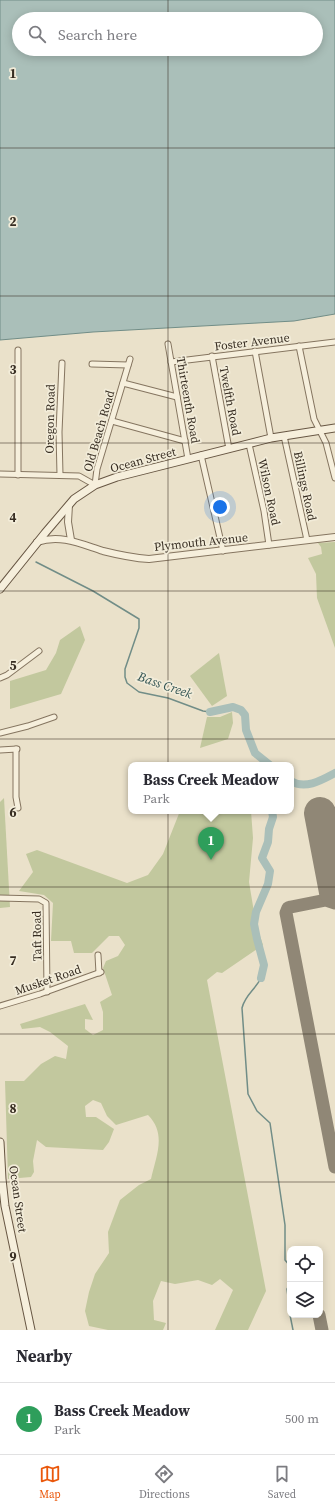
<!DOCTYPE html>
<html lang="en">
<head>
<meta charset="utf-8">
<style>
	body { margin:0; font-family:"Source Serif 4",serif; background:#f7f7f7; color:#2b2b33 }
	.controls { position:absolute; right:12px; bottom:12px; display:grid; overflow:hidden; border-radius:8px; box-shadow:0 2px 10px #0003 }
	.controls button { width:36px; height:36px; display:grid; place-items:center; padding:0; border:0; border-bottom:1px solid #e1e1e2; background:#fff; color:#2b2b33; font:20px sans-serif }
	.you { position:absolute; left:220px; top:507px; width:14px; height:14px; margin:-10px; border:3px solid #fff; border-radius:50%; background:#1a73e8; box-shadow:0 0 0 6px #1a73e833 }
	.badge { display:grid; place-items:center; width:26px; height:26px; border-radius:50%; background:#ea580c; color:#fff; font-size:13px; font-weight:700 }
	.pin { position:absolute; translate:-50% -33px; filter:drop-shadow(0 1px 2px #0008) }
	.pin::after { content:''; position:absolute; top:21px; width:14px; height:12px; background:inherit; clip-path:polygon(0 0,100% 0,50% 100%) }
	.popup { position:absolute; left:128px; top:762px; width:166px; height:52px; box-sizing:border-box; display:grid; place-content:center; border-radius:8px; background:#fff; filter:drop-shadow(0 1px 3px #0005); font-size:13px; white-space:nowrap; color:#7c7c81 }
	.popup b { font-size:15px; color:#2b2b33 }
	.popup::after { content:''; position:absolute; left:50%; top:100%; margin-left:-8px; border:8px solid transparent; border-top-color:#fff }
	.list { margin:0; padding:0; list-style:none }
	h2 { display:flex; justify-content:space-between; align-items:center; height:52px; margin:0; padding:0 16px; font-size:17px }
	h2 small { font-size:13px; font-weight:400; color:#7c7c81 }
	.list li { display:grid; grid-template-columns:26px 1fr auto; gap:12px; align-items:center; box-sizing:border-box; height:72px; padding:0 16px; border-top:1px solid #e1e1e2 }
	.list b { display:block; font-size:15px; white-space:nowrap }
	.list p { margin:0; font-size:13px; white-space:nowrap; color:#7c7c81 }
	.list em { font-size:13px; font-style:normal; color:#7c7c81 }
	.icon { flex:none; width:22px; height:22px; fill:none; stroke:currentColor; stroke-width:2; stroke-linecap:round; stroke-linejoin:round }
	.map { position:relative; flex:none; width:335px; height:1330px; overflow:hidden }
	.search { position:absolute; background:#fff; box-shadow:0 2px 10px #0003; left:12px; right:12px; top:12px; height:44px; display:flex; align-items:center; gap:10px; box-sizing:border-box; padding:0 14px; border-radius:22px; color:#7c7c81; font-size:15px }
	.sheet { height:124px; background:#fff }
	nav { display:flex; justify-content:space-around; align-items:center; box-sizing:border-box; height:56px; border-top:1px solid #e1e1e2; background:#fff; font-size:11px; color:#7c7c81 }
	nav a { display:grid; justify-items:center; gap:2px }
	nav .on { color:#ea580c }
	.map>svg:first-child { display:block }
	.green { fill:#c2c89e }
	.water { fill:#aabfb9; stroke:#718d87; fill-rule:evenodd }
	.lines { fill:none; stroke-linecap:round; stroke-linejoin:round }
	.stream { stroke:#718d87; stroke-width:1.5 }
	.river { stroke:#aabfb9; stroke-width:8 }
	.taxiway { stroke:#908776; stroke-width:13 }
	.runway { stroke:#908776; stroke-width:32 }
	.minor-casing { stroke:#857560; stroke-width:7 }
	.tertiary-casing { stroke:#857560; stroke-width:8 }
	.secondary-casing { stroke:#675643; stroke-width:9 }
	.minor { stroke:#f6efdc; stroke-width:5 }
	.tertiary { stroke:#f6efdc; stroke-width:6 }
	.secondary { stroke:#f6efdc; stroke-width:7 }
	.grid { fill:none; stroke:#372d22; stroke-width:1; stroke-opacity:0.55 }
	.labels { text-anchor:middle; dominant-baseline:central; stroke-width:3.5; stroke-linejoin:round; paint-order:stroke }
	.street-label { font-size:12px; fill:#372d22; stroke:#f2ecd9 }
	.water-label { font-size:13px; font-style:italic; fill:#335554; stroke:#f2ecd9 }
	.grid-label { font-size:13px; text-anchor:middle; font-weight:bold; fill:#372d22; stroke:#f2ecd9; stroke-width:3.5; stroke-linejoin:round; paint-order:stroke }
</style>
</head>
<body>
<div class="map">
<svg width="335" height="1330" viewBox="0 0 335 1330">
	<rect width="100%" height="100%" fill="#eae1ca"/>
	<g class="green">
		<path d="M 335,542 L 335,648 L 317,598 L 316,574 L 308,558 L 322,554 L 321,547 L 318,543 Z"/>
		<path d="M 80,626 L 85,640 L 61,694 L 10,709 L 10,681 L 46,670 L 56,653 L 60,640 Z"/>
		<path d="M 219,653 L 227,696 L 212,706 L 190,676 Z"/>
		<path d="M 232,712 L 233,723 L 228,739 L 200,748 L 207,717 L 220,717 Z"/>
		<path d="M 4,798 L 10,907 L 0,908 L 0,802 Z"/>
		<path d="M 180,811 L 251,811 L 253,838 L 249,882 L 256,924 L 263,945 L 222,973 L 217,972 L 207,980 L 266,1291 L 248,1330 L 215,1330 L 233,1290 L 220,1279 L 212,1285 L 198,1280 L 175,1284 L 161,1281 L 153,1301 L 154,1320 L 166,1323 L 163,1330 L 108,1330 L 89,1326 L 85,1311 L 89,1292 L 95,1274 L 109,1253 L 108,1232 L 120,1200 L 139,1185 L 151,1179 C 156,1156 167,1134 148,1115 L 116,1125 L 107,1116 L 101,1103 L 93,1100 L 85,1106 L 86,1117 L 96,1117 L 114,1129 L 109,1142 L 103,1150 L 46,1147 L 37,1140 L 33,1161 L 34,1172 L 31,1177 L 8,1179 L 5,1081 L 24,1081 L 41,1064 L 55,1056 L 66,1059 L 68,1046 L 50,1032 L 40,1027 L 22,1029 L 20,1024 L 85,1004 L 93,1020 L 85,1019 L 85,1029 L 93,1035 L 103,1030 L 103,1012 L 100,1002 L 112,995 L 103,968 L 106,961 L 118,956 L 125,945 L 119,936 L 109,936 L 92,953 L 74,953 L 71,941 L 51,941 L 53,903 L 44,895 L 19,891 L 33,872 L 26,854 L 37,850 L 127,883 L 148,875 L 163,854 Z"/>
	</g>
	<path class="water" d="M 0,0 L 335,0 L 335,314 L 294,321 L 93,332 L 0,340 ZM 19,19 L 316,19 L 316,49 L 19,49 Z"/>
	<g class="lines">
		<g class="stream">
			<path d="M 36,562 L 93,591 L 139,619 L 139,628 L 125,669 L 125,677 L 127,683 L 139,692 L 168,698 L 203,711 L 210,712"/>
			<path d="M 261,978 C 255,990 245,995 242,1008 L 248,1094 L 257,1111 L 270,1123 L 285,1225 L 285,1260 L 290,1266"/>
			<path d="M 290,1283 L 287,1289 L 290,1312"/>
			<path d="M 290,1315 L 293,1330"/>
		</g>
		<g class="river">
			<path d="M 210,712 L 233,707 L 241,710 L 245,715 L 246,730 L 255,753 L 270,765"/>
			<path d="M 291,781 C 305,790 322,780 335,773"/>
			<path d="M 261,978 L 264,965 L 257,939 L 254,924 L 256,912 L 268,884 L 270,871 L 262,858 L 268,842 L 269,829 L 273,817 L 272,811"/>
		</g>
		<g class="taxiway">
			<path d="M 335,903 L 326,900 L 291,907 L 288,908 L 286,913 L 335,1167"/>
			<path d="M 319,1315 L 322,1330"/>
		</g>
		<path class="runway" d="M 320,813 L 335,892"/>
		<g class="minor-casing">
			<g id="minor">
				<path d="M 168,344 L 188,459"/>
				<path d="M 299,346 L 314,419 L 326,443 L 335,478"/>
				<path d="M 255,351 L 271,438"/>
				<path d="M 212,356 L 229,449"/>
				<path d="M 171,362 L 335,342"/>
				<path d="M 92,364 L 128,365"/>
				<path d="M 123,383 L 177,397"/>
				<path d="M 112,421 L 185,441"/>
				<path d="M 284,436 L 307,540"/>
				<path d="M 249,444 L 264,511 L 269,545"/>
				<path d="M 201,455 L 223,551"/>
				<path d="M 0,474 L 79,476 L 95,485 L 97,469 L 130,359"/>
				<path d="M 18,475 L 18,350"/>
				<path d="M 60,475 L 59,432 L 62,363"/>
				<path d="M 0,678 L 7,675 L 39,651"/>
				<path d="M 0,733 L 28,726 L 54,717"/>
				<path d="M 16,749 L 16,797 L 18,808"/>
				<path d="M 0,750 L 17,749"/>
				<path d="M 0,898 L 39,899 L 46,903 L 47,992"/>
				<path d="M 98,955 L 99,973"/>
				<path d="M 0,1006 L 40,994 L 101,972"/>
			</g>
		</g>
		<g class="tertiary-casing">
			<g id="tertiary">
				<path d="M 69,505 L 68,522 L 71,540"/>
				<path d="M 37,542 C 61,534 81,544 103,551 C 119,555 133,558 149,559 L 335,537"/>
			</g>
		</g>
		<g class="secondary-casing">
			<g id="secondary">
				<path d="M 0,589 L 45,533 L 74,499 L 95,485 L 117,477 L 271,438 L 335,428"/>
				<path d="M 0,1142 L 2,1179 L 5,1206 L 31,1330"/>
			</g>
		</g>
		<use href="#minor" class="minor"/>
		<use href="#tertiary" class="tertiary"/>
		<use href="#secondary" class="secondary"/>
	</g>
	<path class="grid" d="M 168,0 L 168,19M 168,49 L 168,1330M 0,148 L 335,148M 0,296 L 335,296M 0,443 L 335,443M 0,591 L 335,591M 0,739 L 335,739M 0,887 L 335,887M 0,1034 L 335,1034M 0,1182 L 335,1182"/>
	<g class="labels">
		<g class="street-label">
			<text transform="translate(252 342) rotate(-7)">Foster Avenue</text>
			<text transform="translate(188 400) rotate(80)">Thirteenth Road</text>
			<text transform="translate(230 401) rotate(79)">Twelfth Road</text>
			<text transform="translate(50 419) rotate(-89)">Oregon Road</text>
			<text transform="translate(99 431) rotate(-74)">Old Beach Road</text>
			<text transform="translate(143 460) rotate(-15)">Ocean Street</text>
			<text transform="translate(305 486) rotate(78)">Billings Road</text>
			<text transform="translate(269 492) rotate(78)">Wilson Road</text>
			<text transform="translate(201 542) rotate(-6)">Plymouth Avenue</text>
			<text transform="translate(37 936) rotate(-91)">Taft Road</text>
			<text transform="translate(48 980) rotate(-19)">Musket Road</text>
			<text transform="translate(18 1199) rotate(82)">Ocean Street</text>
		</g>
		<g class="water-label">
			<text transform="translate(165 685) rotate(19)">Bass Creek</text>
		</g>
	</g>
	<g class="grid-label">
		<text x="13" y="78">1</text>
		<text x="13" y="226">2</text>
		<text x="13" y="374">3</text>
		<text x="13" y="522">4</text>
		<text x="13" y="670">5</text>
		<text x="13" y="817">6</text>
		<text x="13" y="965">7</text>
		<text x="13" y="1113">8</text>
		<text x="13" y="1261">9</text>
	</g>
</svg>
<div class="controls">
<button><svg class="icon" aria-label="locate" viewBox="0 0 24 24"><circle cx="12" cy="12" r="6"/><path d="M12 2v4M12 18v4M2 12h4M18 12h4"/></svg></button>
<button><svg class="icon" aria-label="layers" viewBox="0 0 24 24"><path d="M12 4l9 5-9 5-9-5zM3 14l9 5 9-5"/></svg></button>
</div>
<div class="you"></div>
<div class="pin badge" style="left:211px;top:860px;background:#2e9e5b">1</div>
<div class="popup"><b>Bass Creek Meadow</b>Park</div>
<div class="search"><svg class="icon" aria-label="search" viewBox="0 0 24 24"><circle cx="10" cy="10" r="6"/><path d="M15 15l6 6"/></svg>Search here</div>
</div>
<section class="sheet">
<h2>Nearby<small></small></h2>
<ul class="list">
<li><span class="badge" style="background:#2e9e5b">1</span><div><b>Bass Creek Meadow</b><p>Park</p></div><em>500 m</em></li>
</ul>
</section>
<nav>
<a class="on"><svg class="icon" aria-label="map" viewBox="0 0 24 24"><path d="M3 6l6-2 6 2 6-2v14l-6 2-6-2-6 2zM9 4v14M15 6v14"/></svg>Map</a>
<a><svg class="icon" aria-label="directions" viewBox="0 0 24 24"><path d="M12 3l9 9-9 9-9-9zM9 14v-3h6M13 9l2 2-2 2"/></svg>Directions</a>
<a><svg class="icon" aria-label="saved" viewBox="0 0 24 24"><path d="M7 4h10v16l-5-4-5 4z"/></svg>Saved</a>
</nav>
</body>
</html>
